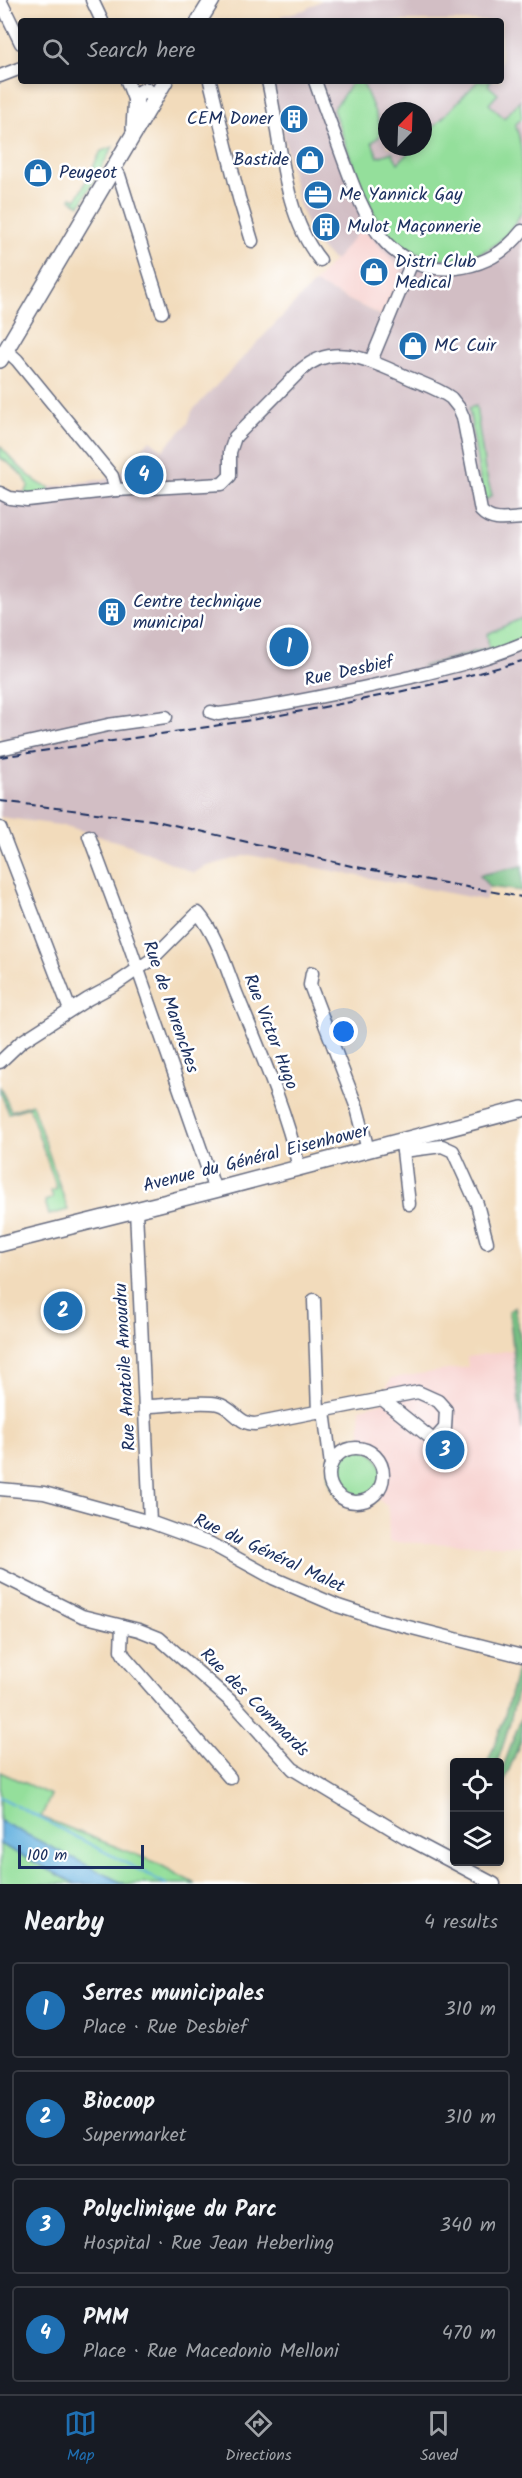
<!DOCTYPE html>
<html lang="en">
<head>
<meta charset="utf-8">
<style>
	body { margin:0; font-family:Kalam,sans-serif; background:#20242c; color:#f1f3f6 }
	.controls { position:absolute; right:18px; bottom:18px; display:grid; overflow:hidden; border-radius:6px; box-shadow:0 3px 9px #0003 }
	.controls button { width:54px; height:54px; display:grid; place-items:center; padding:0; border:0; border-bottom:2px solid #363941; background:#171b24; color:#f1f3f6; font:30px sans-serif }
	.compass { position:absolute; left:378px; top:102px; width:54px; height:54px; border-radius:50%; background:#171b24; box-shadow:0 3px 9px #0003; rotate:23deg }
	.scale { position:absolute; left:18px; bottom:15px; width:126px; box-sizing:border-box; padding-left:6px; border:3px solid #1b2f5e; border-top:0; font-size:16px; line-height:21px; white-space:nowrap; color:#1b2f5e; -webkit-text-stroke:4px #fff; paint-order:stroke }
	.you { position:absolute; left:344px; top:1032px; width:21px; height:21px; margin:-15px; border:4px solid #fff; border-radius:50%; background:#1a73e8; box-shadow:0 0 0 9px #1a73e833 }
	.badge { display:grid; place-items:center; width:39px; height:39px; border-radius:50%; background:#1f6fb2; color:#fff; font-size:20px; font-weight:700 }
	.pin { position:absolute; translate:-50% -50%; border:3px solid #fff; box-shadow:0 2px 6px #0006 }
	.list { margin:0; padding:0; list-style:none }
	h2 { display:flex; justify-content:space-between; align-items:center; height:78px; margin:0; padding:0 24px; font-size:26px }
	h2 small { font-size:20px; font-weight:400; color:#9ea1a6 }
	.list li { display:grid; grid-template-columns:39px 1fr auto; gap:18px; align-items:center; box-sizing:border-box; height:96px; margin:0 12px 12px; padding:0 12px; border:2px solid #363941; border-radius:6px }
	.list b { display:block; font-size:22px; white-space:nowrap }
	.list p { margin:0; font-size:20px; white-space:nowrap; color:#9ea1a6 }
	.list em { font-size:20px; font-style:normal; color:#9ea1a6 }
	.icon { flex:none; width:33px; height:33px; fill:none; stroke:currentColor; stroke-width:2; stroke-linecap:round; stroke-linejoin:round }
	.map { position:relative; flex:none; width:522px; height:1884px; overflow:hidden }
	.search { position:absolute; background:#171b24; box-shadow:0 3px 9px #0003; left:18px; right:18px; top:18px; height:66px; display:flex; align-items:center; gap:15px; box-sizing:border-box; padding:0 21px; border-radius:6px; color:#9ea1a6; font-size:22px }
	.sheet { height:510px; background:#171b24 }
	nav { display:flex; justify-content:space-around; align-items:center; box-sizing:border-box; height:84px; border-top:2px solid #363941; background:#171b24; font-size:16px; color:#9ea1a6 }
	nav a { display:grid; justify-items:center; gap:3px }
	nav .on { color:#1f6fb2 }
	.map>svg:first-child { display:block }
	.built { fill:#f7d0ce }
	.industrial { fill:#d2bec4; fill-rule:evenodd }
	.green { fill:#94df9b; stroke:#58877c; stroke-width:1.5 }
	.forest { fill:#77be83; stroke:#497670; stroke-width:1.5 }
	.water { fill:#67b3e0; stroke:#41719f; stroke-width:1.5 }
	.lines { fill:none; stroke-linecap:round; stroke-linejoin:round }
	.stream { stroke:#67b3e0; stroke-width:2 }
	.minor-casing { stroke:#666b7f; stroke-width:15 }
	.major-casing { stroke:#666b7f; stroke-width:18 }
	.minor { stroke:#fff; stroke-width:12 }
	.major { stroke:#fff; stroke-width:15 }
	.rail { stroke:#1b2f5e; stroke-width:2; stroke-dasharray:9 4.5; stroke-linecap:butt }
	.labels { text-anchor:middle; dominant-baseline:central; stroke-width:5; stroke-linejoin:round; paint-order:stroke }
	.poi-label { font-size:18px; fill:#1b2f5e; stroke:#fff; text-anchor:start }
	.street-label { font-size:18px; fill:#1b2f5e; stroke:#fff }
</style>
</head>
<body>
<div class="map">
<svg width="522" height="1884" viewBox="0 0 522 1884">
	<rect width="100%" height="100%" fill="#fff"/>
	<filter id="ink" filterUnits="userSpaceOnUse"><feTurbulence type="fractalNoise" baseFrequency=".0167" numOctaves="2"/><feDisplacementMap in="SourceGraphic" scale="12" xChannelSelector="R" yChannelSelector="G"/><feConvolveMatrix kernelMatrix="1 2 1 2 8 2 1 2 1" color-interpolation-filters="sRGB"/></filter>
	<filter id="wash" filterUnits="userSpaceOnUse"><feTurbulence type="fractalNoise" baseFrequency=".008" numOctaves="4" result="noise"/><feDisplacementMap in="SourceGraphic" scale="24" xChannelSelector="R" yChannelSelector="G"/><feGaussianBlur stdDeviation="1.35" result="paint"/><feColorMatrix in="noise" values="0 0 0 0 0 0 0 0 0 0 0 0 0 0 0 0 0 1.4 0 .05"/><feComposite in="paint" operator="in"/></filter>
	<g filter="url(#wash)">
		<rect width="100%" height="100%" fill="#f2dbbb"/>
		<g class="built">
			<path d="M 362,228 L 402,270 L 381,315 L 314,283 Z"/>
			<path d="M 513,1350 L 522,1430 L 522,1546 L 389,1542 L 388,1507 L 377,1498 L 383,1487 L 386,1476 L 384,1464 L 375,1453 L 362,1446 L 360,1408 L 389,1400 L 387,1386 L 392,1378 L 468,1367 L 467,1357 Z"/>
		</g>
		<path class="industrial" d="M 322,0 L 522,0 L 522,866 L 480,875 L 489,887 L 485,900 L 249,855 L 204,867 L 194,873 L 132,846 L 66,826 L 0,817 L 0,751 L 4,750 L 0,733 L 0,495 L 116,477 L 150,440 L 163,450 L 188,423 L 192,411 L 314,283 L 382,316 L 402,270 L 362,228 L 334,261 L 314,242 L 298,202 L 272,81 L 501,81 L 501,21 L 282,21 L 280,16 L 304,10 ZM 387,111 L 423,111 L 423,147 L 387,147 Z"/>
		<g class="green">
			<path d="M 353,81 L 362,81 L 381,127 L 379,137 L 372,142 L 378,157 L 392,152 L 398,163 L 414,147 L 423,147 L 423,138 L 478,81 L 491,81 L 488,85 L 498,94 L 489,104 L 504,118 L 520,101 L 522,118 L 515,125 C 522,141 522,156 522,174 C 522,185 522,199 522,210 C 520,217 514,224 510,230 C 480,269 418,268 386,231 C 365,208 346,142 333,110 Z"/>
			<path d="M 113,147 L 80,205 L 70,199 L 71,197 L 77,199 L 101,151 Z"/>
			<path d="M 476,406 L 485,470 L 492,495 L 486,500 L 483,498 L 469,408 Z"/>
			<path d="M 0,446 C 10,457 35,486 49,487 L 49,494 L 24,496 C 24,492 27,490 28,487 C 30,479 7,461 0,458 Z"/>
			<path d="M 522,618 L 522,639 L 498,649 L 421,667 L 489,648 L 487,634 Z"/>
			<path d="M 0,1086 L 11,1111 L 32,1104 L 68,1210 L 49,1215 L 45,1201 L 53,1198 L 51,1191 L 57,1189 L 29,1107 L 9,1113 L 0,1092 Z"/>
			<circle cx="356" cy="1475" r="27"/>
			<path d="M 0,1772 L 51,1795 L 41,1817 L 157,1863 L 195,1884 L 123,1884 L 0,1821 Z"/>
			<path d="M 0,1844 L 76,1884 L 0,1884 Z"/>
		</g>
		<g class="forest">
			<path d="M 522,866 L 522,891 L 489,887 L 480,875 Z"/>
			<path d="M 515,1307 L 522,1348 L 522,1430 L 509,1311 Z"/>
			<path d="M 520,1658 C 522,1681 507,1738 497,1762 L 488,1762 L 503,1722 Z"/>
			<path d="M 522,1715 L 522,1738 L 500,1792 L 500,1776 Z"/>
		</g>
		<path class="water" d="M 0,1821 L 124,1884 L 76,1884 L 0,1844 Z"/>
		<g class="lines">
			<path class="stream" d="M 0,1797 L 166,1884"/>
		</g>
	</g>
	<g filter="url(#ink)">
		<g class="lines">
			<g class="minor-casing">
				<g id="minor">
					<path d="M 0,0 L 21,43"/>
					<path d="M 92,0 L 102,21"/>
					<path d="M 0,76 L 21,68"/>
					<path d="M 127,81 L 134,99"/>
					<path d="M 210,81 L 239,198 L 252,241"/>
					<path d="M 268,81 C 281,138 282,213 320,260"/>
					<path d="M 315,81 C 324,107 334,133 343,158 C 363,213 385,275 456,268 C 483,265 505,253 522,231"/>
					<path d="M 112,170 L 119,175 L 162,312"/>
					<path d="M 6,350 L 17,360 L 112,476 L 116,490"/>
					<path d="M 371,361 L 412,262"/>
					<path d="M 0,493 L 10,498 L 27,500 L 116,490 L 222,484 L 230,476 L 230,452 L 235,437 L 301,370 C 334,341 370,361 405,376 C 420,383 437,388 451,398 L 459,408 L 463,417 L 481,511 C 492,523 507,519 522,518"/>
					<path d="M 211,712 L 218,714 C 280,706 341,693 403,679 C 443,669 484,660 522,644"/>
					<path d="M 0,749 L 108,725 L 166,717"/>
					<path d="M 0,828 L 70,1010"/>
					<path d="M 89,836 L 127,938 L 215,1190"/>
					<path d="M 312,973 L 310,985 L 357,1108 L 368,1150"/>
					<path d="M 0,1062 L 21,1042 L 88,999 L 116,984 L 151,960 L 198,913 C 217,935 226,968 237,995 C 260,1051 286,1110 299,1168"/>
					<path d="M 401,1142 L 403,1151 L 442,1146 L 453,1151 L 477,1204 L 487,1242"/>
					<path d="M 403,1151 L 409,1204"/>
					<path d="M 136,1210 L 150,1522"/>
					<path d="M 314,1300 L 318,1412"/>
					<path d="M 382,1399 L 447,1451"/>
					<path d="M 146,1406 C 165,1406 200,1400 218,1404 C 234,1408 238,1424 255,1424 L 418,1392 L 438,1401 L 446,1410 L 445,1428 L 435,1439"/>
					<path d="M 324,1411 L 331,1465"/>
					<circle cx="356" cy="1475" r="27"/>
					<path d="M 0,1489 L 44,1493 L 150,1522 L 211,1544 L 273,1578 L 338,1606 L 381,1620 L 522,1656"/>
					<path d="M 0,1575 L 82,1616 L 139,1630 L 159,1638 L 235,1705 L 293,1769 L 407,1838 L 494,1884"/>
					<path d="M 122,1626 L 121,1650 L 125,1657 L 230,1778"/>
				</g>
			</g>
			<g class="major-casing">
				<g id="major">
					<path d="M 199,21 L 212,0"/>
					<path d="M 134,128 L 136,95 L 146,90 L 152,95 L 154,100"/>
					<path d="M 0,360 L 165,81"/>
					<path d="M 0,1244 L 215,1190 L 522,1109"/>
				</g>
			</g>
			<use href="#minor" class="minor"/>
			<use href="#major" class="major"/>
			<g class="rail">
				<path d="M 0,757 C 175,732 351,710 522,661"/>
				<path d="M 0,801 L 152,820 L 356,867 L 522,897"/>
			</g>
		</g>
	</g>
	<defs>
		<g id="building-disc" transform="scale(1.5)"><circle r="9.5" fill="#1f6fb2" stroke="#fff"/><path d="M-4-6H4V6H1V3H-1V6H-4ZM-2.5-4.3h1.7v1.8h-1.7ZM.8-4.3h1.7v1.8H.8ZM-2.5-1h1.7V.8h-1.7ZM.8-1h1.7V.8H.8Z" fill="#fff"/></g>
		<g id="shop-disc" transform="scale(1.5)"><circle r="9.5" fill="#1f6fb2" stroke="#fff"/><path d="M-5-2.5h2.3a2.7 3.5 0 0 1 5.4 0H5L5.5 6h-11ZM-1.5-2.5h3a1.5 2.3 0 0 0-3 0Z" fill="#fff"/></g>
		<g id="office-disc" transform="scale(1.5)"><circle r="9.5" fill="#1f6fb2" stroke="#fff"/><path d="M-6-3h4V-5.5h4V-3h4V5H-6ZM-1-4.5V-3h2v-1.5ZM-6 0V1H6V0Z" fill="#fff"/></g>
	</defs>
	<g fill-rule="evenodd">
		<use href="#building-disc" x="294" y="119"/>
		<use href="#shop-disc" x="310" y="160"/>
		<use href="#shop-disc" x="38" y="173"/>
		<use href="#office-disc" x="318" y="195"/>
		<use href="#building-disc" x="326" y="227"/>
		<use href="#shop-disc" x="374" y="272"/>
		<use href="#shop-disc" x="413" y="346"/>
		<use href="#building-disc" x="112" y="612"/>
	</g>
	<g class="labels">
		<g class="poi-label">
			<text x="273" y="119" text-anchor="end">CEM Doner</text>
			<text x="289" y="160" text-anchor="end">Bastide</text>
			<text x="59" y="173">Peugeot</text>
			<text x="339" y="195">Me Yannick Gay</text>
			<text x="347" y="227">Mulot Maçonnerie</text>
			<text x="395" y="262">Distri Club<tspan x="395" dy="21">Medical</tspan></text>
			<text x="434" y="346">MC Cuir</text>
			<text x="133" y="602">Centre technique<tspan x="133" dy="21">municipal</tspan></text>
		</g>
		<g class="street-label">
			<text transform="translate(349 672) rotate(-12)">Rue Desbief</text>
			<text transform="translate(170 1007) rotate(71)">Rue de Marenches</text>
			<text transform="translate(270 1032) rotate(69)">Rue Victor Hugo</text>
			<text transform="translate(256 1159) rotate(-14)">Avenue du Général Eisenhower</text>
			<text transform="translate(126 1367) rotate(-93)">Rue Anatoile Amoudru</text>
			<text transform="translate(269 1554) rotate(25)">Rue du Général Malet</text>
			<text transform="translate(254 1703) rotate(45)">Rue des Commards</text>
		</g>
	</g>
</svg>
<div class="controls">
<button><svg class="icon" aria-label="locate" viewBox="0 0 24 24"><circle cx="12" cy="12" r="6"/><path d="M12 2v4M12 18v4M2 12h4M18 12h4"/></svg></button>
<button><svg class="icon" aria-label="layers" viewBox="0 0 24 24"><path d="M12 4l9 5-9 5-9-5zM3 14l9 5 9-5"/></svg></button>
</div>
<svg class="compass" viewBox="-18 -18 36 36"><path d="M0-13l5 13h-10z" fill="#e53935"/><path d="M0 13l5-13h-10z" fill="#9ea1a6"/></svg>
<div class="scale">100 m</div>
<div class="you"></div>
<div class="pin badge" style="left:289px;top:647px">1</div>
<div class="pin badge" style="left:63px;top:1311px">2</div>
<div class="pin badge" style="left:445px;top:1450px">3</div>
<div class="pin badge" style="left:144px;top:475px">4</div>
<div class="search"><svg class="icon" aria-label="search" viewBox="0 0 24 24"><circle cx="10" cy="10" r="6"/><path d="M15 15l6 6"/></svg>Search here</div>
</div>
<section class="sheet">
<h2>Nearby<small>4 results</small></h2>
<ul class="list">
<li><span class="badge">1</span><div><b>Serres municipales</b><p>Place · Rue Desbief</p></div><em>310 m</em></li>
<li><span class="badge">2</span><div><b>Biocoop</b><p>Supermarket</p></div><em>310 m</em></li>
<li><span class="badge">3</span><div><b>Polyclinique du Parc</b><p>Hospital · Rue Jean Heberling</p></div><em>340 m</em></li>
<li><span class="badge">4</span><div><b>PMM</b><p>Place · Rue Macedonio Melloni</p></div><em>470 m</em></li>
</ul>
</section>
<nav>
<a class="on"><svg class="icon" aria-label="map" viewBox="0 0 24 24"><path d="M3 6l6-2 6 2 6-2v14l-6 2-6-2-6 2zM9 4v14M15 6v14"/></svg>Map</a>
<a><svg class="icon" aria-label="directions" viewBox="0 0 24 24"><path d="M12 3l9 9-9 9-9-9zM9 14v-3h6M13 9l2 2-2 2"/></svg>Directions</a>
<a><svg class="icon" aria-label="saved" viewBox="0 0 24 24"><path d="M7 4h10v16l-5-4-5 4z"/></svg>Saved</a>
</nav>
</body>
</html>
